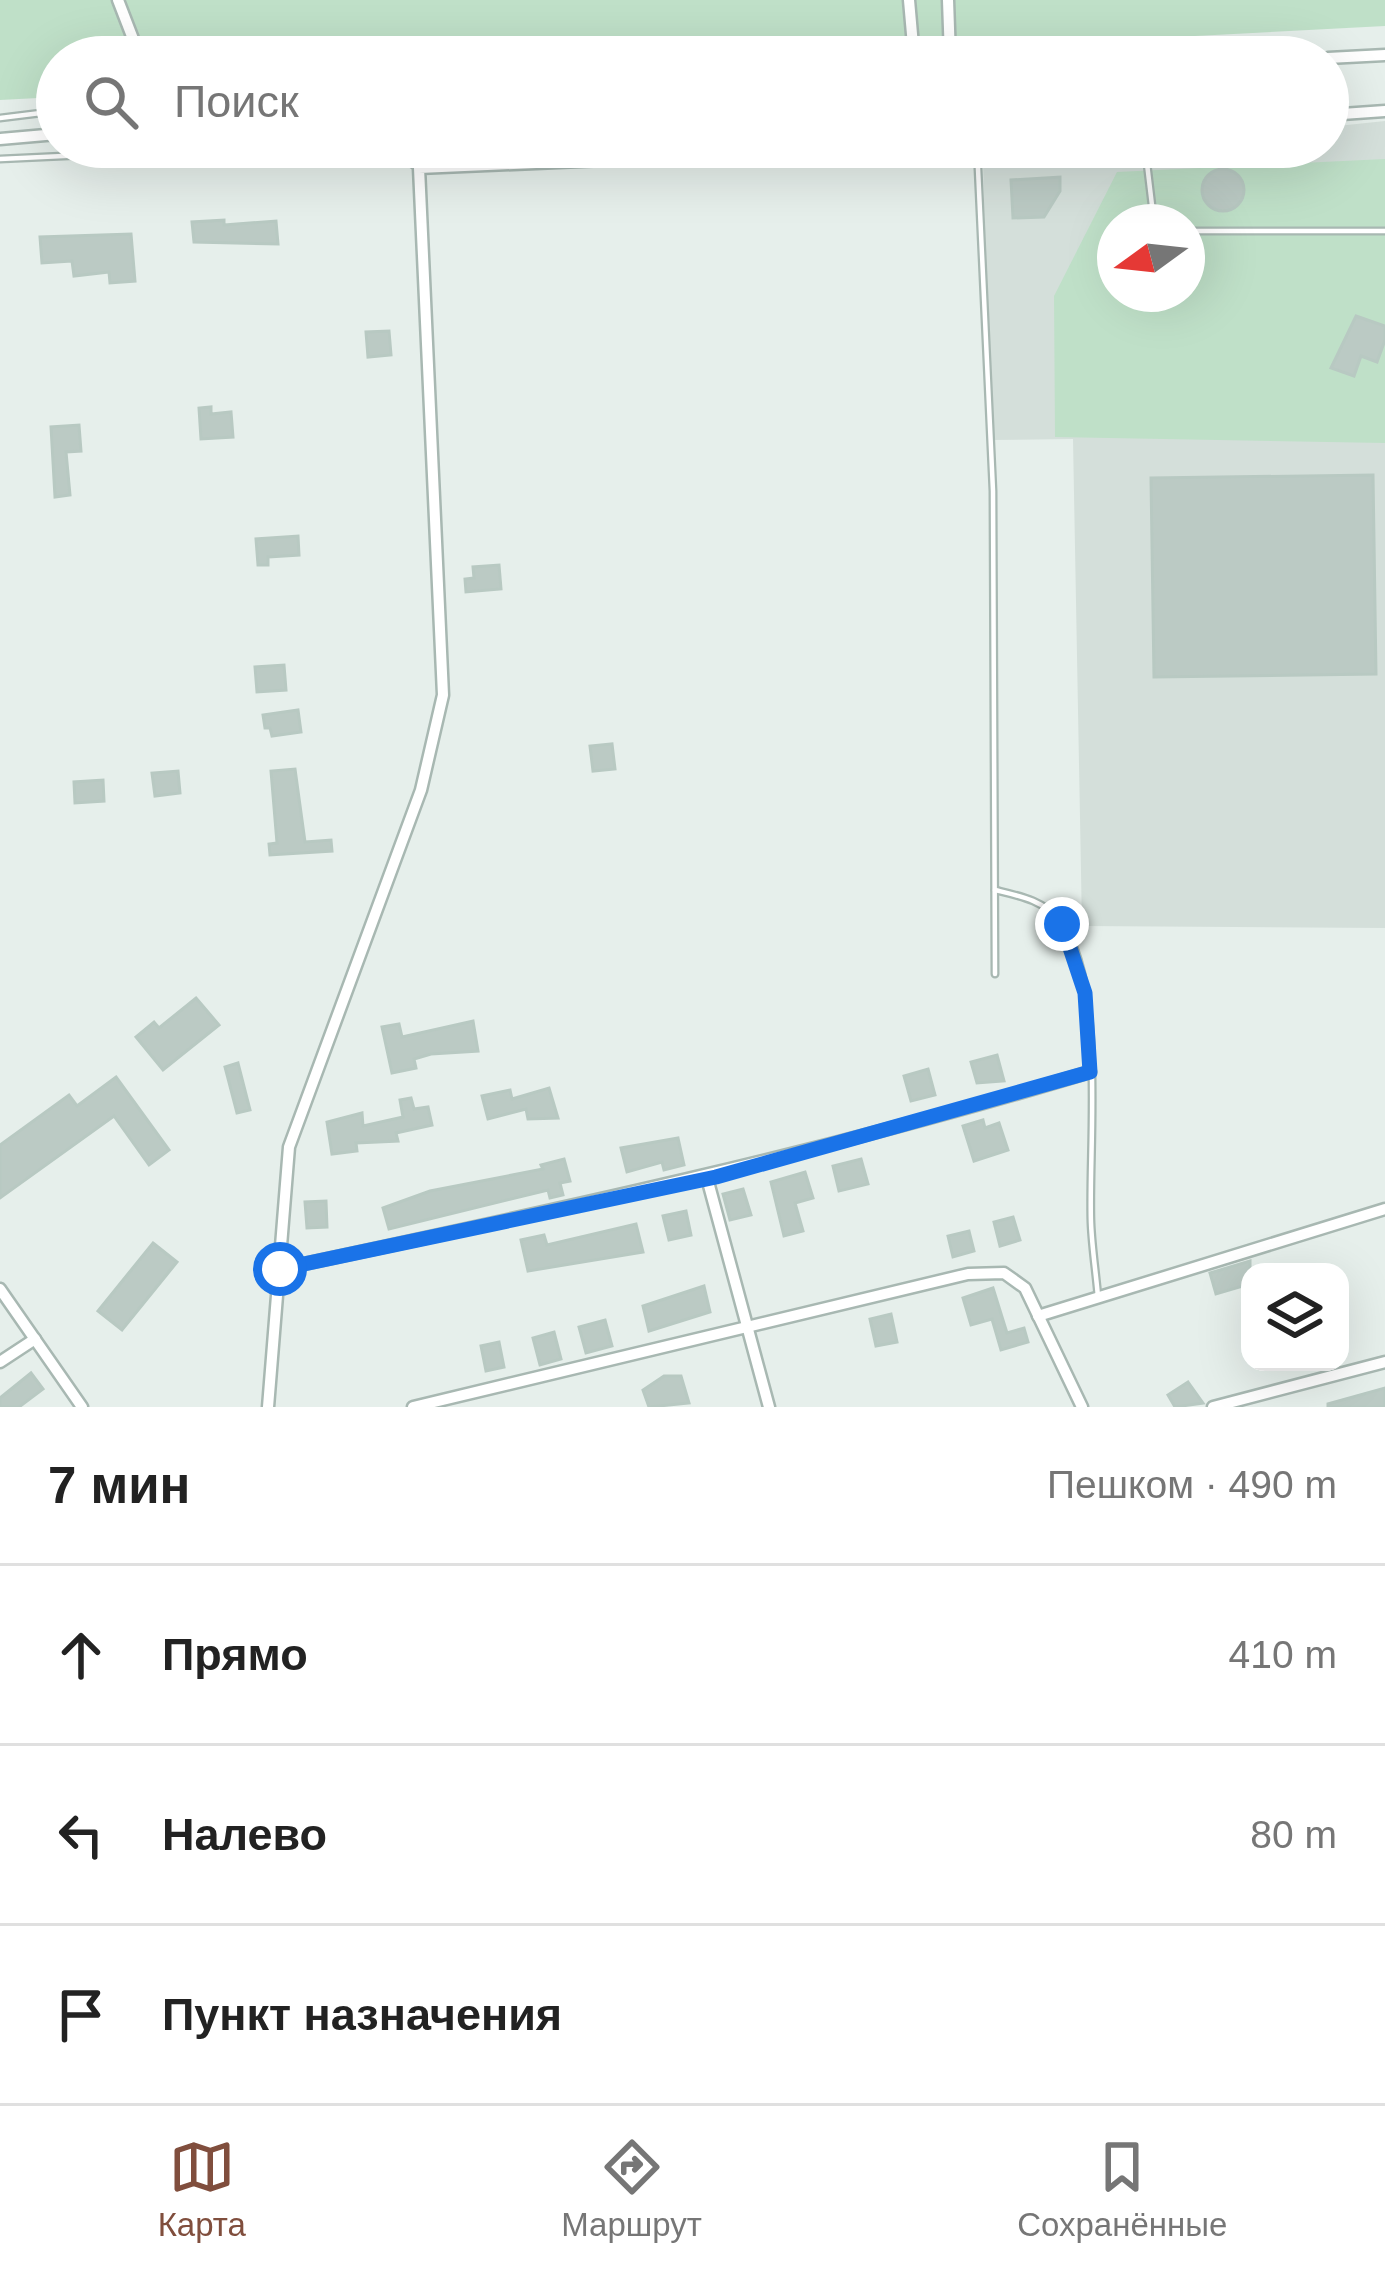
<!DOCTYPE html>
<html lang="ru">
<head>
<meta charset="utf-8">
<style>
	body { margin:0; font-family:Helvetica,sans-serif; background:#f2f2f2; color:#222 }
	.controls { position:absolute; right:36px; bottom:36px; display:grid; overflow:hidden; border-radius:24px; box-shadow:0 12px 48px #0002 }
	.controls button { width:108px; height:108px; display:grid; place-items:center; padding:0; border:0; border-bottom:3px solid #e0e0e0; background:#fff; color:#222; font:60px sans-serif }
	.compass { position:absolute; left:1097px; top:204px; width:108px; height:108px; border-radius:50%; background:#fff; box-shadow:0 12px 48px #0002; rotate:255deg }
	.stop { position:absolute; width:36px; height:36px; margin:-27px; border:9px solid #1a73e8; border-radius:50%; background:#fff }
	.stop.end { background:#1a73e8; border-color:#fff; box-shadow:0 3px 12px #0008 }
	.list { margin:0; padding:0; list-style:none }
	h2 { display:flex; justify-content:space-between; align-items:center; height:156px; margin:0; padding:0 48px; font-size:51px }
	h2 small { font-size:39px; font-weight:400; color:#767676 }
	.list li { display:grid; grid-template-columns:78px 1fr auto; gap:36px; align-items:center; box-sizing:border-box; height:180px; padding:0 48px; border-top:3px solid #e0e0e0 }
	.list b { display:block; font-size:45px; white-space:nowrap }
	.list em { font-size:39px; font-style:normal; color:#767676 }
	.icon { flex:none; width:66px; height:66px; fill:none; stroke:currentColor; stroke-width:2; stroke-linecap:round; stroke-linejoin:round }
	.map { position:relative; flex:none; width:1385px; height:1407px; overflow:hidden }
	.search { position:absolute; background:#fff; box-shadow:0 12px 48px #0002; left:36px; right:36px; top:36px; height:132px; display:flex; align-items:center; gap:30px; box-sizing:border-box; padding:0 42px; border-radius:66px; color:#767676; font-size:45px }
	.sheet { height:696px; background:#fff }
	nav { display:flex; justify-content:space-around; align-items:center; box-sizing:border-box; height:168px; border-top:3px solid #e0e0e0; background:#fff; font-size:33px; color:#767676 }
	nav a { display:grid; justify-items:center; gap:6px }
	nav .on { color:#804e3d }
	.map>svg:first-child { display:block }
	.built { fill:#d4dfda; fill-rule:evenodd }
	.green { fill:#bfe0c8; fill-rule:evenodd }
	.building { fill:#bbcac4; stroke:#b8c9c2; stroke-width:3 }
	.lines { fill:none; stroke-linecap:round; stroke-linejoin:round }
	.service-casing { stroke:#a8b8b2; stroke-width:9 }
	.minor-casing { stroke:#a8b8b2; stroke-width:15 }
	.service { stroke:#fff; stroke-width:4.5 }
	.minor { stroke:#fff; stroke-width:10 }
	.route { stroke:#1a73e8; stroke-width:15 }
</style>
</head>
<body>
<div class="map">
<svg width="1385" height="1407" viewBox="0 0 1385 1407">
	<rect width="100%" height="100%" fill="#e6efeb"/>
	<path class="built" d="M 1385,121 L 1385,928 L 1082,926 L 1073,439 L 990,440 L 983,160 L 1121,147 L 1328,147 L 1328,127 ZM 1115,222 L 1187,222 L 1187,294 L 1115,294 Z"/>
	<g class="green">
		<path d="M 0,0 L 1385,0 L 1385,26 L 1022,45 L 922,42 L 687,57 L 57,57 L 57,97 L 0,100 Z"/>
		<path d="M 1385,159 L 1385,443 L 1055,437 L 1054,296 L 1117,172 ZM 1115,222 L 1187,222 L 1187,294 L 1115,294 Z"/>
	</g>
	<g class="building">
		<circle cx="1223" cy="190" r="21"/>
		<path d="M 1060,177 L 1060,191 L 1044,217 L 1013,218 L 1011,180 Z"/>
		<path d="M 224,220 L 224,225 L 276,221 L 278,244 L 194,242 L 192,222 Z"/>
		<path d="M 131,234 L 135,281 L 110,283 L 109,272 L 74,276 L 72,261 L 42,263 L 40,237 Z"/>
		<path d="M 1356,316 L 1385,326 L 1385,340 L 1377,362 L 1361,356 L 1354,376 L 1331,368 Z"/>
		<path d="M 389,331 L 391,355 L 368,357 L 366,332 Z"/>
		<path d="M 211,407 L 211,414 L 231,412 L 233,437 L 201,439 L 199,408 Z"/>
		<path d="M 79,425 L 81,451 L 66,452 L 70,495 L 55,497 L 51,427 Z"/>
		<path d="M 1373,475 L 1376,674 L 1154,677 L 1151,478 Z"/>
		<path d="M 298,536 L 299,555 L 268,557 L 268,565 L 258,565 L 256,539 Z"/>
		<path d="M 499,565 L 501,589 L 466,592 L 465,579 L 474,578 L 473,567 Z"/>
		<path d="M 284,665 L 286,690 L 257,692 L 255,667 Z"/>
		<path d="M 298,710 L 301,732 L 272,736 L 270,728 L 265,728 L 263,715 Z"/>
		<path d="M 612,744 L 615,769 L 593,771 L 590,746 Z"/>
		<path d="M 295,769 L 305,842 L 331,840 L 332,851 L 270,855 L 269,844 L 277,843 L 271,771 Z"/>
		<path d="M 178,771 L 180,793 L 155,796 L 152,773 Z"/>
		<path d="M 103,780 L 104,801 L 75,803 L 74,782 Z"/>
		<path d="M 196,998 L 219,1025 L 163,1070 L 136,1037 L 154,1022 L 159,1028 Z"/>
		<path d="M 473,1021 L 478,1051 L 431,1054 L 414,1059 L 416,1068 L 392,1073 L 382,1027 L 399,1024 L 402,1037 Z"/>
		<path d="M 997,1055 L 1004,1081 L 977,1083 L 971,1062 Z"/>
		<path d="M 238,1063 L 250,1110 L 237,1113 L 225,1067 Z"/>
		<path d="M 928,1069 L 935,1095 L 911,1101 L 904,1076 Z"/>
		<path d="M 116,1077 L 169,1150 L 149,1165 L 114,1116 L 0,1198 L 0,1145 L 69,1095 L 77,1106 Z"/>
		<path d="M 549,1088 L 558,1118 L 528,1119 L 526,1109 L 488,1119 L 482,1096 L 510,1090 L 512,1099 Z"/>
		<path d="M 411,1098 L 414,1109 L 428,1107 L 432,1125 L 396,1133 L 398,1141 L 356,1143 L 357,1151 L 332,1154 L 327,1122 L 362,1113 L 363,1126 L 403,1117 L 400,1100 Z"/>
		<path d="M 983,1120 L 985,1128 L 999,1123 L 1008,1150 L 974,1161 L 963,1126 Z"/>
		<path d="M 678,1138 L 684,1165 L 664,1170 L 662,1162 L 627,1172 L 621,1148 Z"/>
		<path d="M 564,1159 L 570,1181 L 560,1183 L 563,1195 L 550,1198 L 548,1190 L 389,1229 L 383,1208 L 430,1191 L 543,1169 L 541,1165 Z"/>
		<path d="M 861,1159 L 868,1184 L 839,1191 L 833,1166 Z"/>
		<path d="M 805,1172 L 813,1198 L 795,1203 L 803,1231 L 784,1236 L 771,1182 Z"/>
		<path d="M 743,1189 L 751,1215 L 730,1220 L 723,1194 Z"/>
		<path d="M 326,1201 L 327,1227 L 307,1228 L 305,1202 Z"/>
		<path d="M 686,1211 L 691,1235 L 669,1240 L 663,1216 Z"/>
		<path d="M 1013,1217 L 1020,1240 L 1000,1246 L 994,1222 Z"/>
		<path d="M 636,1224 L 643,1252 L 528,1271 L 521,1240 L 544,1235 L 547,1245 Z"/>
		<path d="M 969,1231 L 974,1251 L 953,1257 L 948,1236 Z"/>
		<path d="M 153,1243 L 177,1262 L 122,1330 L 98,1311 Z"/>
		<path d="M 1250,1261 L 1250,1284 L 1216,1294 L 1210,1273 Z"/>
		<path d="M 704,1286 L 710,1312 L 649,1331 L 643,1306 Z"/>
		<path d="M 993,1288 L 1007,1333 L 1024,1328 L 1028,1342 L 1001,1350 L 992,1319 L 971,1325 L 963,1298 Z"/>
		<path d="M 891,1314 L 897,1342 L 876,1346 L 870,1319 Z"/>
		<path d="M 605,1320 L 612,1346 L 586,1353 L 579,1327 Z"/>
		<path d="M 554,1332 L 561,1359 L 540,1365 L 533,1338 Z"/>
		<path d="M 499,1342 L 504,1367 L 486,1371 L 481,1346 Z"/>
		<path d="M 31,1373 L 43,1389 L 19,1407 L 0,1407 L 0,1398 Z"/>
		<path d="M 664,1376 L 681,1376 L 689,1403 L 649,1407 L 643,1390 Z"/>
		<path d="M 1188,1382 L 1203,1403 L 1175,1407 L 1168,1395 Z"/>
		<path d="M 1385,1388 L 1385,1407 L 1328,1407 L 1328,1404 Z"/>
	</g>
	<g class="lines">
		<g class="service-casing">
			<g id="service">
				<path d="M 0,118 L 57,111"/>
				<path d="M 368,147 L 386,149 L 417,167"/>
				<path d="M 977,147 L 993,491 L 995,974"/>
				<path d="M 1145,147 L 1154,222"/>
				<path d="M 0,159 L 254,147"/>
				<path d="M 1187,231 L 1385,231"/>
				<path d="M 995,890 C 1020,896 1043,900 1060,921 C 1107,983 1088,1147 1091,1223 C 1092,1248 1096,1273 1098,1297"/>
			</g>
		</g>
		<g class="minor-casing">
			<g id="minor">
				<path d="M 118,0 L 140,57"/>
				<path d="M 909,0 L 914,57"/>
				<path d="M 948,0 L 950,57"/>
				<path d="M 1328,58 L 1385,55"/>
				<path d="M 1328,115 L 1385,111"/>
				<path d="M 0,139 L 57,134"/>
				<path d="M 707,1178 L 769,1407"/>
				<path d="M 280,1269 C 553,1211 823,1153 1090,1072"/>
				<path d="M 0,1289 L 82,1407"/>
				<path d="M 1038,1316 L 1385,1209"/>
				<path d="M 0,1362 L 35,1339"/>
				<path d="M 268,1407 L 289,1147 L 421,790 L 443,695 L 419,168 L 903,147"/>
				<path d="M 413,1407 L 968,1274 L 1004,1273 L 1025,1288 L 1082,1407"/>
				<path d="M 1213,1407 L 1385,1362"/>
			</g>
		</g>
		<use href="#service" class="service"/>
		<use href="#minor" class="minor"/>
	</g>
	<g class="lines">
		<path class="route" d="M 280,1269 L 716,1177 L 1090,1072 L 1085,993 L 1062,924"/>
	</g>
</svg>
<div class="controls">
<button><svg class="icon" aria-label="layers" viewBox="0 0 24 24"><path d="M12 4l9 5-9 5-9-5zM3 14l9 5 9-5"/></svg></button>
</div>
<svg class="compass" viewBox="-18 -18 36 36"><path d="M0-13l5 13h-10z" fill="#e53935"/><path d="M0 13l5-13h-10z" fill="#767676"/></svg>
<div class="stop" style="left:280px;top:1269px"></div>
<div class="stop end" style="left:1062px;top:924px"></div>
<div class="search"><svg class="icon" aria-label="search" viewBox="0 0 24 24"><circle cx="10" cy="10" r="6"/><path d="M15 15l6 6"/></svg>Поиск</div>
</div>
<section class="sheet">
<h2>7 мин<small>Пешком · 490 m</small></h2>
<ul class="list">
<li><svg class="icon" aria-label="ahead" viewBox="0 0 24 24"><path d="M12 20V5M6 11l6-6 6 6"/></svg><div><b>Прямо</b></div><em>410 m</em></li>
<li><svg class="icon" aria-label="left" viewBox="0 0 24 24"><path d="M17 20v-9H6M10 6l-5 5 5 5"/></svg><div><b>Налево</b></div><em>80 m</em></li>
<li><svg class="icon" aria-label="arrive" viewBox="0 0 24 24"><path d="M6 21V4h12l-3 4 3 4H6"/></svg><div><b>Пункт назначения</b></div></li>
</ul>
</section>
<nav>
<a class="on"><svg class="icon" aria-label="map" viewBox="0 0 24 24"><path d="M3 6l6-2 6 2 6-2v14l-6 2-6-2-6 2zM9 4v14M15 6v14"/></svg>Карта</a>
<a><svg class="icon" aria-label="directions" viewBox="0 0 24 24"><path d="M12 3l9 9-9 9-9-9zM9 14v-3h6M13 9l2 2-2 2"/></svg>Маршрут</a>
<a><svg class="icon" aria-label="saved" viewBox="0 0 24 24"><path d="M7 4h10v16l-5-4-5 4z"/></svg>Сохранённые</a>
</nav>
</body>
</html>
